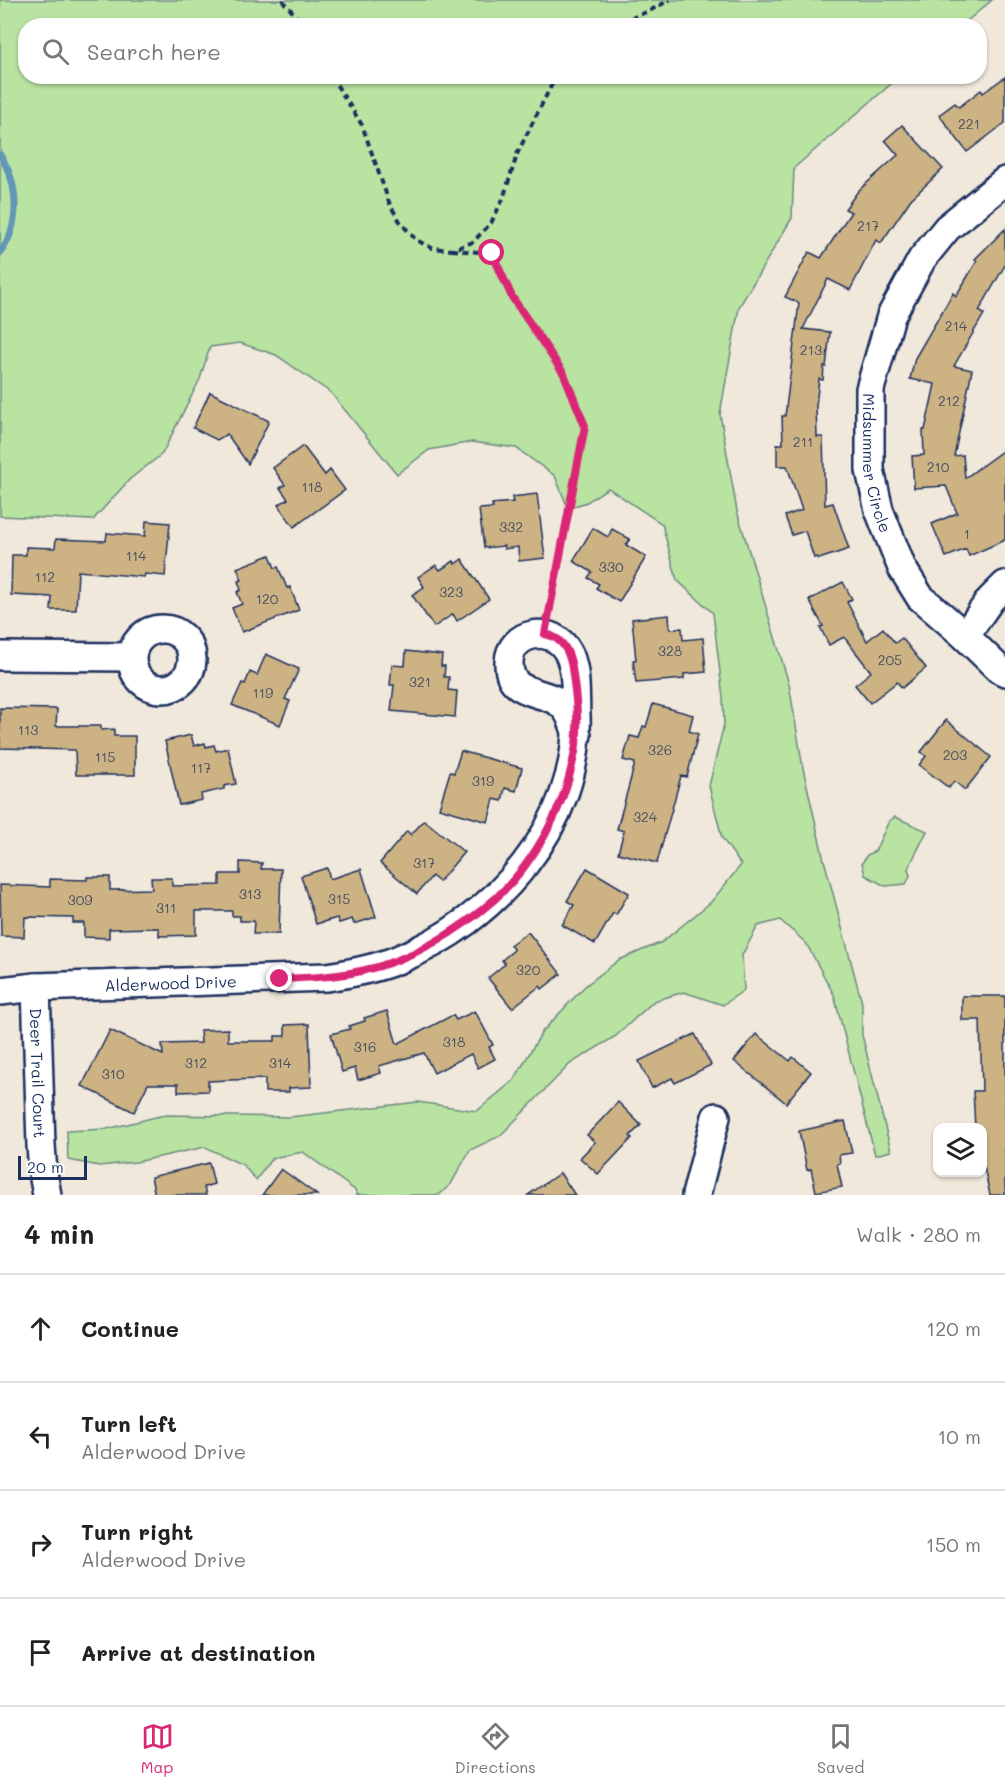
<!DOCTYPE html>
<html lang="en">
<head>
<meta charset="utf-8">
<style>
	body { margin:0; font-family:Mali,sans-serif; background:#f2f2f2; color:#222 }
	.controls { position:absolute; right:18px; bottom:18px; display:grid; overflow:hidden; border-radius:12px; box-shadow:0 2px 4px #0004 }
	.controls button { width:54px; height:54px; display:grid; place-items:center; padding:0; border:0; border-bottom:2px solid #e0e0e0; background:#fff; color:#222; font:30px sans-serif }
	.scale { position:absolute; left:18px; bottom:15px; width:69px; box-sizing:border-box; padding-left:6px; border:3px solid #1b2f5e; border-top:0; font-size:16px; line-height:21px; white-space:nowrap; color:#1b2f5e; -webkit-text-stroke:4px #fff; paint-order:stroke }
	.stop { position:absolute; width:18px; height:18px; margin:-14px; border:4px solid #db2777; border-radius:50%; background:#fff }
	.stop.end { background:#db2777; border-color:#fff; box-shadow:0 2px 6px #0008 }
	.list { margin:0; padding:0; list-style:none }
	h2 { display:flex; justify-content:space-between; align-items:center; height:78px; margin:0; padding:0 24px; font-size:26px }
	h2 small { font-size:20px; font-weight:400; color:#767676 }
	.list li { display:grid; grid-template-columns:39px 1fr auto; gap:18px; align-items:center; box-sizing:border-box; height:108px; padding:0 24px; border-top:2px solid #e0e0e0 }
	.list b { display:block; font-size:22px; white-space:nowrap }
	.list p { margin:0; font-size:20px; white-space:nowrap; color:#767676 }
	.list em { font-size:20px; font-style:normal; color:#767676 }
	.icon { flex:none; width:33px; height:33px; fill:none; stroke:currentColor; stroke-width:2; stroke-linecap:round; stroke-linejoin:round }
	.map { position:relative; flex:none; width:1005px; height:1195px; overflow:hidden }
	.search { position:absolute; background:#fff; box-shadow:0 2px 4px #0004; left:18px; right:18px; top:18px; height:66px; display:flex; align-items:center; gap:15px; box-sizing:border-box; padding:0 21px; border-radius:24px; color:#767676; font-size:22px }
	.sheet { height:510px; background:#fff }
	nav { display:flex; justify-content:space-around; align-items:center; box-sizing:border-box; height:84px; border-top:2px solid #e0e0e0; background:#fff; font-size:16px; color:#767676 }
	nav a { display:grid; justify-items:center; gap:3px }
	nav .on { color:#db2777 }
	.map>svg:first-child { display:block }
	.green { fill:#b8e3a1; stroke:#6a8980; stroke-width:1.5 }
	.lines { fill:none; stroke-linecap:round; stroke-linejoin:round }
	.stream { stroke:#6296b7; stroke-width:7 }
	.building { fill:#cdb383; stroke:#1b2f5e; stroke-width:1.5 }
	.street-casing { stroke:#1b2f5e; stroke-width:32 }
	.path { stroke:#1b2f5e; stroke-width:4; stroke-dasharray:6 4.5; stroke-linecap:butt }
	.street { stroke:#fff; stroke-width:27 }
	.route { stroke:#db2777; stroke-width:8 }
	.labels { text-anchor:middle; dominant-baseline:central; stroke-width:4.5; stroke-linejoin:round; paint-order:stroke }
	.number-label { font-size:14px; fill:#485067 }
	.street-label { font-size:16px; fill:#1b2f5e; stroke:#fff }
</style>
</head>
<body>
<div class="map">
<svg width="1005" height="1195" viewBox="0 0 1005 1195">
	<rect width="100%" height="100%" fill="#f0e8da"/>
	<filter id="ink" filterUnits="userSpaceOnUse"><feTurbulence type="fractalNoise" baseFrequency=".0167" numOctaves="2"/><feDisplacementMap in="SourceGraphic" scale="12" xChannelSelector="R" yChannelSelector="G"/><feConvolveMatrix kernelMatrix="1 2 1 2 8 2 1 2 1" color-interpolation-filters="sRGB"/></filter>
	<g filter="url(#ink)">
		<g class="green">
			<path d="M 0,0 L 992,0 L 961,26 L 26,26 L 26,76 L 899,77 L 794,168 L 792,218 L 739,307 L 720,414 L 737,511 L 789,684 L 803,768 L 823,856 L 862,1003 L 862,1035 L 891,1151 L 875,1155 L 834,995 L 806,943 L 780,920 L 758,926 L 742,955 L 744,990 L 723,1005 L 684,992 L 654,1001 L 616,1036 L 570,1064 L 500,1136 L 470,1150 L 451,1184 L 439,1195 L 356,1195 L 356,1191 L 303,1152 L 272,1158 L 256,1180 L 243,1165 L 205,1147 L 136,1162 L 99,1166 L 68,1160 L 67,1131 L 107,1129 L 164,1115 L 290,1117 L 418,1102 L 477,1111 L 514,1080 L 542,1032 L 585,986 L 619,960 L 662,942 L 711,902 L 741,865 L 722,838 L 709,786 L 724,724 L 723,698 L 713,613 L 677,580 L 662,524 L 608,488 L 587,502 L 568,508 L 555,476 L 516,448 L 472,442 L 429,450 L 397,474 L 331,393 L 276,355 L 240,343 L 210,347 L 200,379 L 162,454 L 130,479 L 93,520 L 0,516 Z"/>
			<path d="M 895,817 L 927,831 L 908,869 L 910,876 L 906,884 L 885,886 L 865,875 L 862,863 L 867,855 L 875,851 L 889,821 Z"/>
		</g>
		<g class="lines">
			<path class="stream" d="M 0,155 C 19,184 21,225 0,253"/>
		</g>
		<g class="building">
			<path d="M 1005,77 L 1005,123 L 967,152 L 939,115 L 955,103 L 959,107 L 981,90 L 983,93 Z"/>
			<path d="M 902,125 L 943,169 L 911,199 L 881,243 L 876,240 L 850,290 L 828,279 L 803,329 L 830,332 L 826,367 L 824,366 L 823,380 L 819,379 L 816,406 L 817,437 L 823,437 L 825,505 L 833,503 L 849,549 L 819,559 L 818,557 L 814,558 L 805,531 L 792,535 L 785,516 L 802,510 L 787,466 L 777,466 L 777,444 L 783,444 L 782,416 L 785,416 L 799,303 L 785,297 L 809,252 L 821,258 L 851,212 L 845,209 L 858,191 L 898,155 L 885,140 Z"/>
			<path d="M 1005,229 L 1005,265 L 979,311 L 984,314 L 954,366 L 972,370 L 954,456 L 963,455 L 965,478 L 1005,449 L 1005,540 L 969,556 L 966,549 L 946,557 L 932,524 L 957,513 L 946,486 L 914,488 L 912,456 L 924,455 L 923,430 L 925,430 L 935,384 L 910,379 L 915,358 L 953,293 L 956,296 L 977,261 L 975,259 Z"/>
			<path d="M 210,392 L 269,421 L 248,464 L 227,434 L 217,440 L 193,428 Z"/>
			<path d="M 303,446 L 325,475 L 330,470 L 345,490 L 294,527 L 278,505 L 288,499 L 280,488 L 285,485 L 273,468 Z"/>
			<path d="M 537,494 L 545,558 L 519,561 L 518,547 L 504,549 L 504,546 L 484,548 L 479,509 L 493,508 L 492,504 L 513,502 L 512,497 Z"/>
			<path d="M 146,521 L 170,523 L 165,576 L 145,574 L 144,577 L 78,571 L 76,610 L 51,610 L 52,597 L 11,595 L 12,555 L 26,555 L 26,547 L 55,548 L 56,539 L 106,541 L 107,533 L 145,536 Z"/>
			<path d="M 593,528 L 608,537 L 612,529 L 630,539 L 626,545 L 646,557 L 619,602 L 596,588 L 599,584 L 588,578 L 592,572 L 573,561 Z"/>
			<path d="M 270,555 L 275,568 L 278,567 L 287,588 L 290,587 L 299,610 L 242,632 L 232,608 L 242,604 L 237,592 L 241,590 L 238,581 L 242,580 L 237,568 Z"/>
			<path d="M 462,559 L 489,599 L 457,621 L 453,614 L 434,627 L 412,595 L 424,587 L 418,577 L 436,565 L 440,570 L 454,561 L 455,564 Z"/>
			<path d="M 843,582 L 852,599 L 847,602 L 867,641 L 883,628 L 895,643 L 902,638 L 926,668 L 902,688 L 897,682 L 870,703 L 855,685 L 871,672 L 844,637 L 829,645 L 820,627 L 823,626 L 809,600 Z"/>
			<path d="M 669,615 L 670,629 L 682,628 L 683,640 L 703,638 L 706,672 L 684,674 L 684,679 L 636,683 L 633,660 L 636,660 L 632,619 Z"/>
			<path d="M 406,651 L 442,655 L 441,666 L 445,666 L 444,677 L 449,677 L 448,690 L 457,691 L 455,717 L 391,711 L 394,685 L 390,685 L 392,665 L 405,666 Z"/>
			<path d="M 266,654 L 299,669 L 285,699 L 290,701 L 280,725 L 232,705 L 242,683 L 245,684 L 250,672 L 257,675 Z"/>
			<path d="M 653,704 L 693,715 L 689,731 L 698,734 L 687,777 L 681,776 L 657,863 L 618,853 L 624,831 L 617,829 L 635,763 L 623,760 L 630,736 L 639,738 L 643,726 L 646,727 Z"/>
			<path d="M 0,708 L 57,709 L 56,726 L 101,726 L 101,730 L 114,729 L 114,736 L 135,736 L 135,775 L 76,775 L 75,750 L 0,748 Z"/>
			<path d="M 946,720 L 991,757 L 965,790 L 954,781 L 949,788 L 919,765 L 926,756 L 921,752 Z"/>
			<path d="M 191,735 L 194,746 L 205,743 L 206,747 L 214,745 L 216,751 L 228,748 L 236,784 L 224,786 L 224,789 L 201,794 L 202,800 L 179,805 L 165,741 Z"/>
			<path d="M 461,751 L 522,768 L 516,791 L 505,788 L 502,801 L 494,799 L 488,822 L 439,808 L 450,772 L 454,773 Z"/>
			<path d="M 424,820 L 464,852 L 439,882 L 432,876 L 417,894 L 380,863 L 407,831 L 411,835 Z"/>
			<path d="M 240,862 L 262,863 L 261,869 L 281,869 L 279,934 L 253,934 L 254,921 L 240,921 L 240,916 L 232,916 L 232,911 L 196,911 L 196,935 L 159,936 L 159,928 L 109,929 L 109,938 L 84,937 L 84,923 L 73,923 L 73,918 L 25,917 L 24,937 L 1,936 L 0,885 L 50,887 L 50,879 L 87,880 L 87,877 L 110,877 L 110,890 L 152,889 L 151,878 L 172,878 L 172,886 L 220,885 L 220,874 L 240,874 Z"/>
			<path d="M 327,868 L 330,879 L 361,869 L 376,917 L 354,924 L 352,919 L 339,923 L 337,918 L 316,924 L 301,876 Z"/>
			<path d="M 587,868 L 629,893 L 616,915 L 613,913 L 595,944 L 562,925 L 574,905 L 567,901 Z"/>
			<path d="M 528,932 L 561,974 L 542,989 L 540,986 L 512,1008 L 488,978 L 505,964 L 502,960 L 514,950 L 510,945 Z"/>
			<path d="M 962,996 L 1005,996 L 1005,1195 L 990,1195 L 982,1158 L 982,1128 L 975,1128 L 973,1091 L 982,1091 L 980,1020 L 962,1020 Z"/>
			<path d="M 387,1011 L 397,1044 L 453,1015 L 456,1020 L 475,1011 L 493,1045 L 489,1047 L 495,1059 L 478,1068 L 471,1054 L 434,1073 L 424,1053 L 379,1066 L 381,1073 L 358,1080 L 355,1068 L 342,1072 L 331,1034 L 350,1029 L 349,1026 L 365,1021 L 364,1018 Z"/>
			<path d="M 309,1024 L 311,1087 L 289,1088 L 289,1092 L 265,1092 L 265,1079 L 229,1080 L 208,1081 L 208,1091 L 178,1092 L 178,1084 L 148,1084 L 134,1112 L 82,1086 L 110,1030 L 163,1055 L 162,1044 L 201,1043 L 200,1030 L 228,1029 L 228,1041 L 275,1041 L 275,1036 L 285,1036 L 285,1025 Z"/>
			<path d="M 695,1034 L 711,1065 L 675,1083 L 672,1078 L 652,1088 L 639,1061 Z"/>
			<path d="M 756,1034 L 790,1061 L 793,1057 L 811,1072 L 786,1103 L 734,1061 Z"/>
			<path d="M 618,1102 L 641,1125 L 630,1136 L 632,1138 L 598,1174 L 580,1158 L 595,1142 L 587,1135 Z"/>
			<path d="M 845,1121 L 852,1153 L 839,1155 L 840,1163 L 837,1164 L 842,1187 L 816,1192 L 811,1169 L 807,1170 L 799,1131 Z"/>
			<path d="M 209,1163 L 214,1184 L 204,1187 L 206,1195 L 155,1195 L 151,1177 Z"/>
			<path d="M 281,1169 L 317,1195 L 262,1195 Z"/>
			<path d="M 560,1173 L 575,1195 L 528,1195 Z"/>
		</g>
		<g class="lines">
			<g class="street-casing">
				<g id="street">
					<path id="s1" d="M 1005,181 L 947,228 L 922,259 L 891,316 L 870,389 L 870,470 L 879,510 L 902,568 L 920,597 L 965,636 L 999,669 L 1005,672"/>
					<circle cx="162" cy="659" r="30"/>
					<path d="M 965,636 L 990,600 L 1005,585"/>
					<path d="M 0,656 L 131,657"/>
					<path id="s2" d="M 36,987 L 41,1145 L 43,1173 L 47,1195"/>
					<path id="s3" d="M 0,991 L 36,987 L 327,977 C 351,973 374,969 397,960 C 495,921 581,824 576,715 C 575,695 577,669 568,652 C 552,623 510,632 509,662 C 508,694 537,690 557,701 C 569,708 573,722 577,735"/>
					<path d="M 696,1195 L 716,1117"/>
				</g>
			</g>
			<g class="path">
				<path d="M 282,0 L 305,26"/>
				<path d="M 611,26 L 649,11 L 670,0"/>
				<path d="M 331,76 L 362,125 L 390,205 L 401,223 L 416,240 L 432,248 L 452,250 L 473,242 L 491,223 L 503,199 L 518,152 L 556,76"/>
				<path d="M 452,250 L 492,253 L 512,297 L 564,374 L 585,426 L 549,613"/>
			</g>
			<use href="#street" class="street"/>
		</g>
	</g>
	<g class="lines" filter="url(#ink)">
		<path class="route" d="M 280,979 C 307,978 334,977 361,971 C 410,961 459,931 496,898 C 533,864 563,811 573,761 C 580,734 577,703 573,675 C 571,657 566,638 545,634 L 585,426 L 564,374 L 512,297 L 492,253"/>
	</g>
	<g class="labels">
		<g class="number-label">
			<text x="969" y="123">221</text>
			<text x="868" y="225">217</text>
			<text x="956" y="325">214</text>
			<text x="811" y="349">213</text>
			<text x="949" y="400">212</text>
			<text x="803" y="441">211</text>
			<text x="938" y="466">210</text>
			<text x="312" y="486">118</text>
			<text x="511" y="526">332</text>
			<text x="967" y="533">1</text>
			<text x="136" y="555">114</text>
			<text x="611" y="566">330</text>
			<text x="45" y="576">112</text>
			<text x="451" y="591">323</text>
			<text x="267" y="598">120</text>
			<text x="670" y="650">328</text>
			<text x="890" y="659">205</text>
			<text x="420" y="681">321</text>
			<text x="263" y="692">119</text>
			<text x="28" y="729">113</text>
			<text x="660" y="749">326</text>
			<text x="955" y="754">203</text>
			<text x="105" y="756">115</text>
			<text x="201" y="767">117</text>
			<text x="483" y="780">319</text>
			<text x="645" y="816">324</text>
			<text x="424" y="862">317</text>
			<text x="250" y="893">313</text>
			<text x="339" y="898">315</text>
			<text x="80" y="899">309</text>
			<text x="166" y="907">311</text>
			<text x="528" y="969">320</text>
			<text x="454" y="1041">318</text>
			<text x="365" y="1046">316</text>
			<text x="196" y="1062">312</text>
			<text x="280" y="1062">314</text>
			<text x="113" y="1073">310</text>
		</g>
		<g class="street-label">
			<text stroke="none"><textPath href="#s1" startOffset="330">Midsummer Circle</textPath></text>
			<text stroke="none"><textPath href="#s3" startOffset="171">Alderwood Drive</textPath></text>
			<text stroke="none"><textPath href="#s2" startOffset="86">Deer Trail Court</textPath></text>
		</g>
	</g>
</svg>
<div class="controls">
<button><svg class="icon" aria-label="layers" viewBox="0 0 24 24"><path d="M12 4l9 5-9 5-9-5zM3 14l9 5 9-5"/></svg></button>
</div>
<div class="scale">20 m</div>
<div class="stop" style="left:492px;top:253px"></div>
<div class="stop end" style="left:280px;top:979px"></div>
<div class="search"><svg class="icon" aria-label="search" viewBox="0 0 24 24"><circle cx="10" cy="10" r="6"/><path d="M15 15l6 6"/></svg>Search here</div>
</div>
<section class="sheet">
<h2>4 min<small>Walk · 280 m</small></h2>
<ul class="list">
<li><svg class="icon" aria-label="ahead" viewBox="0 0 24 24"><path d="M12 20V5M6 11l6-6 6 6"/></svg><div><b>Continue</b></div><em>120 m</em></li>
<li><svg class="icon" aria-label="left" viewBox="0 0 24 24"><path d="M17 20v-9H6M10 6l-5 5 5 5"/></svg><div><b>Turn left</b><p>Alderwood Drive</p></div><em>10 m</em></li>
<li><svg class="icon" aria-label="right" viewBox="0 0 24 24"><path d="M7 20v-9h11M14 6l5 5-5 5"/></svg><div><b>Turn right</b><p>Alderwood Drive</p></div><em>150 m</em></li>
<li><svg class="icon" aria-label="arrive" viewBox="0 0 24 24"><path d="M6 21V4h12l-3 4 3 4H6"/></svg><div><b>Arrive at destination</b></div></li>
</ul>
</section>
<nav>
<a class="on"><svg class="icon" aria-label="map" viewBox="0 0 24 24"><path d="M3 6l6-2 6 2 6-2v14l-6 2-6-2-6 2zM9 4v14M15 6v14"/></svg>Map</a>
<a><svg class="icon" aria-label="directions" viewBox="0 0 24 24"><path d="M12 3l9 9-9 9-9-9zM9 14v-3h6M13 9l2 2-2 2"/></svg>Directions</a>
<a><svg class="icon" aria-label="saved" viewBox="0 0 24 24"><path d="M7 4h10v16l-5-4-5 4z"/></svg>Saved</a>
</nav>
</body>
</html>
